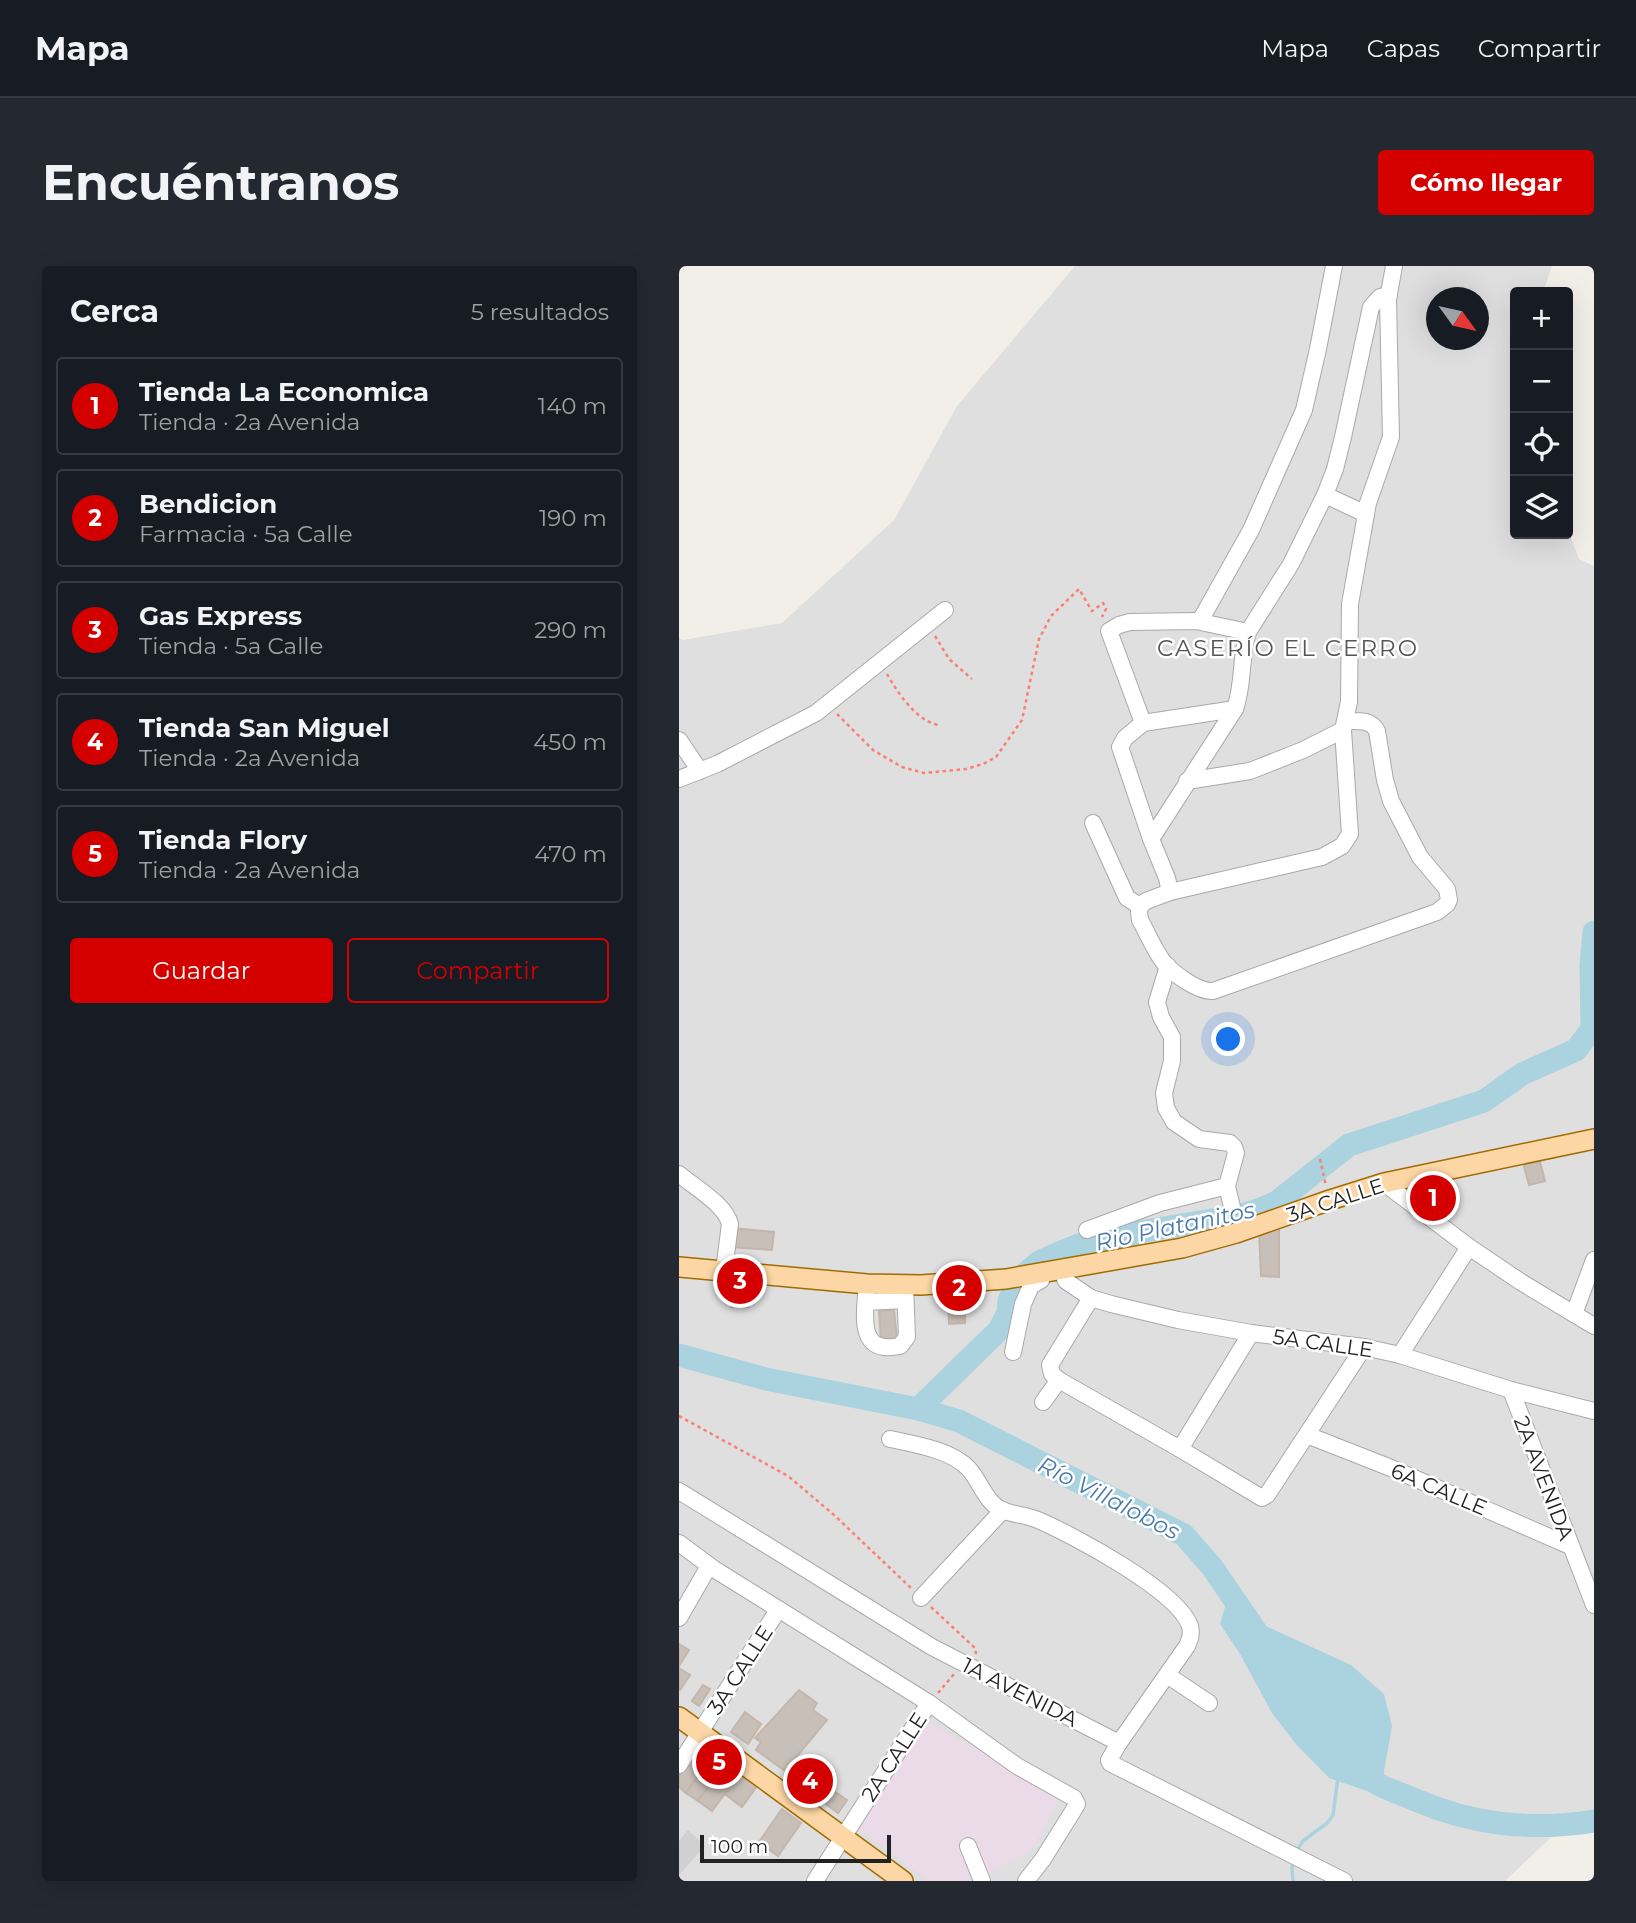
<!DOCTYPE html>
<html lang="es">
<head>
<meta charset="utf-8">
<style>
	body { margin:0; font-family:Montserrat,sans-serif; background:#242831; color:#f1f3f6 }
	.controls { position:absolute; right:21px; top:21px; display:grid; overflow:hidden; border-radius:7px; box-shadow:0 7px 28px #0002 }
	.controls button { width:63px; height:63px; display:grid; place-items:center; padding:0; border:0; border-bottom:2px solid #363941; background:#171b24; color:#f1f3f6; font:35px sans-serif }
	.compass { position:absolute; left:747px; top:21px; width:63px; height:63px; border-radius:50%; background:#171b24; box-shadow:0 7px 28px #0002; rotate:123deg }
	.scale { position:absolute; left:21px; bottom:18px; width:191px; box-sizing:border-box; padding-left:7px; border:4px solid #222; border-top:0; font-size:19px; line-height:24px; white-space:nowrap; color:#222; -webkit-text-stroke:5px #fff; paint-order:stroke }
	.you { position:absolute; left:550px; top:774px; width:24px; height:24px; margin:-18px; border:5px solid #fff; border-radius:50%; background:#1a73e8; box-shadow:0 0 0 10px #1a73e833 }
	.badge { display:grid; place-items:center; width:46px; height:46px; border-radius:50%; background:#d40000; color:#fff; font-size:23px; font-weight:700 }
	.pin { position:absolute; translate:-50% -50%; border:4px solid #fff; box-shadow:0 2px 7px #0006 }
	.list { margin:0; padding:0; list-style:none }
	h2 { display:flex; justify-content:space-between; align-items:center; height:91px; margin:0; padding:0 28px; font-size:30px }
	h2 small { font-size:23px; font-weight:400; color:#9ea1a6 }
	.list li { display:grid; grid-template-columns:46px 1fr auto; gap:21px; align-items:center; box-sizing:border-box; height:98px; margin:0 14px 14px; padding:0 14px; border:2px solid #363941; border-radius:7px }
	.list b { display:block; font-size:26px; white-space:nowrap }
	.list p { margin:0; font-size:23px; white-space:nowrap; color:#9ea1a6 }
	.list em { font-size:23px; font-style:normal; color:#9ea1a6 }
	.actions { display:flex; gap:14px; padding:21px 28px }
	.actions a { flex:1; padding:16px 0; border:2px solid #d40000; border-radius:7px; text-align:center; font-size:24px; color:#d40000 }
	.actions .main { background:#d40000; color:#fff }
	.icon { flex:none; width:38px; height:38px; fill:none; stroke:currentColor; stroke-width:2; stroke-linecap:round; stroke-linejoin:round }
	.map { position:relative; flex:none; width:915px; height:1615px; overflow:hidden; border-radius:7px }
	header { display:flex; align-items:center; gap:42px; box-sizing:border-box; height:98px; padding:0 35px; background:#171b24; border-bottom:2px solid #363941 }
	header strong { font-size:33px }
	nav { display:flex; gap:38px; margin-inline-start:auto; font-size:24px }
	.intro { display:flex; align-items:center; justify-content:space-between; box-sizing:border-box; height:168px; padding:0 42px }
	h1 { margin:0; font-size:49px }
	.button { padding:18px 32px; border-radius:7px; background:#d40000; color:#fff; font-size:24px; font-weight:700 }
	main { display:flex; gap:42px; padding:0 42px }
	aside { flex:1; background:#171b24; border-radius:7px; box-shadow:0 7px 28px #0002 }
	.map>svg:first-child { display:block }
	.residential { fill:#e0dfdf; fill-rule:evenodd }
	.industrial { fill:#ebdbe8 }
	.religious { fill:#d0d0d0 }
	.water { fill:#aad3df }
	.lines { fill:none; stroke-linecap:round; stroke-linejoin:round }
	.stream { stroke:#aad3df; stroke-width:3.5 }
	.river { stroke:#aad3df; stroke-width:23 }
	.building { fill:#c7bfb8; stroke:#c4b6ab; stroke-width:2 }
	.minor-casing { stroke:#a9a9a9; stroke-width:18 }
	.major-casing { stroke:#a06b00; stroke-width:22 }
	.path { stroke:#fa8072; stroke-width:2.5; stroke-dasharray:3.5 3.5; stroke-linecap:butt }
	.minor { stroke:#fff; stroke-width:16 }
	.major { stroke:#fcd6a4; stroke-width:19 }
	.labels { text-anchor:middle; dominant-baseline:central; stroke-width:5; stroke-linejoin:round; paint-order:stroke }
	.street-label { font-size:21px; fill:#222; stroke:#fff }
	.neighbourhood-label { font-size:23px; letter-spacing:2px; fill:#555; stroke:#fff }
	.water-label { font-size:23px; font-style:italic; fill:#4a7aab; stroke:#fff }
</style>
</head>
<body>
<header>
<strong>Mapa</strong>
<nav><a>Mapa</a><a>Capas</a><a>Compartir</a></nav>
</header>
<div class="intro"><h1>Encuéntranos</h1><a class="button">Cómo llegar</a></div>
<main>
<aside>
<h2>Cerca<small>5 resultados</small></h2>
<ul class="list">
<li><span class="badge">1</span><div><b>Tienda La Economica</b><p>Tienda · 2a Avenida</p></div><em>140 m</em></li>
<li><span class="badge">2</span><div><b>Bendicion</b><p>Farmacia · 5a Calle</p></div><em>190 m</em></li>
<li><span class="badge">3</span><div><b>Gas Express</b><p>Tienda · 5a Calle</p></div><em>290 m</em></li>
<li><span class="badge">4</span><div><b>Tienda San Miguel</b><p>Tienda · 2a Avenida</p></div><em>450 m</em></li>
<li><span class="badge">5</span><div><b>Tienda Flory</b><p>Tienda · 2a Avenida</p></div><em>470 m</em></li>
</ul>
<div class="actions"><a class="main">Guardar</a><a>Compartir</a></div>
</aside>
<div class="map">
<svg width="915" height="1615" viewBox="0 0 915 1615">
	<rect width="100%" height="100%" fill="#f2efe9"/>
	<path class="residential" d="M 396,0 L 873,0 L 864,26 L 836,26 L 836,268 L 889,268 L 889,264 L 900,293 L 915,300 L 915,1552 L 884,1560 L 826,1615 L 0,1615 L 0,372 L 4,374 L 103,357 L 215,254 L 278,140 ZM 758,32 L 800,32 L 800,74 L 758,74 Z"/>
	<path class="industrial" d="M 244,1454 L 383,1529 L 351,1586 L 295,1615 L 250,1615 L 175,1559 Z"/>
	<path class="religious" d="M 9,1564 L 26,1580 L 0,1609 L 0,1575 Z"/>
	<path class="water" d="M 546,1341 L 563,1345 L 580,1357 L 672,1399 L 705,1428 L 713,1460 L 705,1505 L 705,1520 L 691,1526 L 650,1512 L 616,1477 L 593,1447 L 561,1388 L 541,1358 Z"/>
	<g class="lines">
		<g class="stream">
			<path d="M 617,1586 L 624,1575 L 648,1557 L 654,1549 L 659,1511"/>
			<path d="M 614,1596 L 613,1602 L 614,1615"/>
		</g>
		<g class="river">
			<path d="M 0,1089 L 87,1113 L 239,1143 L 280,1155 L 505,1269 L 533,1301 L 581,1371"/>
			<path d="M 239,1143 L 320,1064 L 329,1047 L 330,1035 L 340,1013 L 360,996 L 378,988 L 400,979 L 466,965 L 563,949 L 579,944 L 598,936 L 670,879 L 805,835 L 843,808 L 897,784 L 913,763 L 912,699 L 915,666"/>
			<path d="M 683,1503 C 688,1507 694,1514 699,1518 C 709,1524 723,1528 734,1533 C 794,1559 851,1565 915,1555"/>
		</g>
	</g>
	<g class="building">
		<path d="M 860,892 L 866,915 L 850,919 L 844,897 Z"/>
		<path d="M 764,924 L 766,937 L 744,940 L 742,927 Z"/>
		<path d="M 600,958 L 600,1011 L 582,1010 L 580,964 Z"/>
		<path d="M 53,962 L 95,966 L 93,984 L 52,981 Z"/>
		<path d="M 53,1011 L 70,1011 L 69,1041 L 52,1041 Z"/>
		<path d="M 285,1023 L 286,1057 L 270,1058 L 269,1025 Z"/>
		<path d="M 215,1044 L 218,1073 L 202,1075 L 200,1045 Z"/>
		<path d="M 0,1378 L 10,1384 L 0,1400 Z"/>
		<path d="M 0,1402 L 11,1409 L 1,1424 L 0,1423 Z"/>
		<path d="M 24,1419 L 31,1423 L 20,1440 L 13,1435 Z"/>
		<path d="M 120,1424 L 138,1437 L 134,1444 L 148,1454 L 106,1505 L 77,1484 L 82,1476 L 76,1472 Z"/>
		<path d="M 66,1446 L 82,1458 L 69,1478 L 52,1466 Z"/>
		<path d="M 17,1475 L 38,1484 L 7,1527 L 0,1521 L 0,1501 Z"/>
		<path d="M 38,1484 L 49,1493 L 19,1535 L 7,1527 Z"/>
		<path d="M 49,1493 L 64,1503 L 33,1545 L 19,1535 Z"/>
		<path d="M 64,1503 L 81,1516 L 63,1541 L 46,1528 Z"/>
		<path d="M 130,1505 L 140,1512 L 131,1525 L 121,1517 Z"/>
		<path d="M 148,1520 L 168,1534 L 159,1547 L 140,1533 Z"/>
		<path d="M 103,1543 L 122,1557 L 99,1590 L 80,1576 Z"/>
	</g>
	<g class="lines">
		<g class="minor-casing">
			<g id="minor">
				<path d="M 646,229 L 687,248"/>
				<path d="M 521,355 L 572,264 L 625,144 L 639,83 L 655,0"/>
				<path d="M 667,455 C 679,455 692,453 698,465 L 706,514 L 712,535 L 741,591 L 768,623 L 770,634 L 768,638 L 758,646 L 534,725 C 520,726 496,709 486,698 C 476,686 469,668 461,654 L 460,646 L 461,640 L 467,635 L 491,626 L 643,591 L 663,580 L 671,568 L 664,464 L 670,436 L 671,338 L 689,237 L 712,171 L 709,33 L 715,0"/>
				<path d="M 464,457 L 430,365 L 440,359 L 451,356 L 517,355 L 569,366"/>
				<path d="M 0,474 L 21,505"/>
				<path d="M 0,513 L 38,498 L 137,447 L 266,344"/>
				<path d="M 508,515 L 571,505 L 624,484 L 664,464"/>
				<path d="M 414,557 L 448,632 L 461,640"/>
				<path d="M 472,573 L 556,443 C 565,418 561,391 569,366 L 612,298 L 646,229 L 656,203 L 664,171 L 692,41 L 701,31 L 710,29"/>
				<path d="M 491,626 L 488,612 L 472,573 L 441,481 L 446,472 L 464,457 L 556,443"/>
				<path d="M 489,700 L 478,736 L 482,751 L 493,771 L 493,795 L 485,827 L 487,842 L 495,856 L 520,873 L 551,877 L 555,881 L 557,887 L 548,920 L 553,941"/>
				<path d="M 0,908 C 15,921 46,938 51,958 L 45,1004"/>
				<path d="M 705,917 L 790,981 L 842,1016 L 915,1060"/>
				<path d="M 408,964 L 481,937 L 548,920"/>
				<path d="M 382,1003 L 387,1015 L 412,1032 L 432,1038 L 499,1054 L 572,1067 L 685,1081 L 721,1089 L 832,1124 L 915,1145"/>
				<path d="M 188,1018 C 186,1048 177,1089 221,1080 L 228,1071 L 226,1019"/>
				<path d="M 412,1032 L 371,1099 L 373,1108 L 380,1114 L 501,1183 L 583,1232 L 588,1229 L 685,1081"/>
				<path d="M 187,1036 L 226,1034"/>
				<path d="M 895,1048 L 915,994"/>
				<path d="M 334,1086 L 344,1038 L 352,1020 L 362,1014 L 361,1006"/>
				<path d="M 721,1089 L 790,981"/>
				<path d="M 832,1124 L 915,1339"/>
				<path d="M 364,1136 L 380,1114"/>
				<path d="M 628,1169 L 712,1202 L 891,1280"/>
				<path d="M 211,1173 C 235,1178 273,1184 290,1203 C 301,1215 307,1237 323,1244 C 334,1249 348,1249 359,1254 C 394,1269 499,1325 511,1360 C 513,1368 511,1373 508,1380 L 440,1477"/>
				<path d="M 501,1183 L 572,1067"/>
				<path d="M 0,1225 L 253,1381 L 440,1477 L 430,1494 L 431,1497 L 665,1615"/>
				<path d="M 0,1277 L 35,1303 L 250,1437 L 338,1500 L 395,1532 L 398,1538 L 394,1545 L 364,1593 L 347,1615"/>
				<path d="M 242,1332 L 324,1244"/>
				<path d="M 0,1352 L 30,1300"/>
				<path d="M 488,1409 L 530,1437"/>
				<path d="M 0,1499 L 99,1344"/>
				<path d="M 289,1580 L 303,1615"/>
				<path d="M 136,1615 L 250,1437"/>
			</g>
		</g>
		<g class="major-casing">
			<g id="major">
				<path d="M 0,1001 L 188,1018 L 242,1019 L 327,1013 L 503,982 L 557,967 L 651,934 L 705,917 L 915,873"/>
				<path d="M 0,1451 L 224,1615"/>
			</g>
		</g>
		<g class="path">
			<path d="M 256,370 L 270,393 L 293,413"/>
			<path d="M 208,408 C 218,426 238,456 260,459"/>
			<path d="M 158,448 L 194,484 L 223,501 L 245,507 L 287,503 L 304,498 L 317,491 L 343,454 L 360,373 L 372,350 L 400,323 L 413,345 L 424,337 L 427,343 L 423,351"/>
			<path d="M 641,893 L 647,920"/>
			<path d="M 0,1150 L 109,1210 L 154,1248 L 232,1322"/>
			<path d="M 252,1341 L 296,1382 L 297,1388"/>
			<path d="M 259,1427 L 275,1408"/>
		</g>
		<use href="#minor" class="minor"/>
		<use href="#major" class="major"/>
	</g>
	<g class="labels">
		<g class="street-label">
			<text transform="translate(656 934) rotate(-18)">3A CALLE</text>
			<text transform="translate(644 1077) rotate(8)">5A CALLE</text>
			<text transform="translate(865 1212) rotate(69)">2A AVENIDA</text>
			<text transform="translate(760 1223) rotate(23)">6A CALLE</text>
			<text transform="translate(61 1404) rotate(-57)">3A CALLE</text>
			<text transform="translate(341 1426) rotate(27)">1A AVENIDA</text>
			<text transform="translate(215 1491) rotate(-57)">2A CALLE</text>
		</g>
		<g class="neighbourhood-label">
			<text x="609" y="382">CASERÍO EL CERRO</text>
		</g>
		<g class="water-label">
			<text transform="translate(496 960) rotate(-12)">Rio Platanitos</text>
			<text transform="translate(430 1232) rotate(27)">Río Villalobos</text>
		</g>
	</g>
</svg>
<div class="controls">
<button>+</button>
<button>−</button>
<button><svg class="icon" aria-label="locate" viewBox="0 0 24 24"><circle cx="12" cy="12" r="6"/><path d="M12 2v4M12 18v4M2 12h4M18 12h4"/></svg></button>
<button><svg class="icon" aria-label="layers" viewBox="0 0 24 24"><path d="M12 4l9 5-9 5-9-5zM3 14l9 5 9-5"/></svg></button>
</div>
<svg class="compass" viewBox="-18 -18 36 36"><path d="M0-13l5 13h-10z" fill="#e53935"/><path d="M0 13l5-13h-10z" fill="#9ea1a6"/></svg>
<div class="scale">100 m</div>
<div class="you"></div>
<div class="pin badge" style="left:754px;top:932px">1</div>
<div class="pin badge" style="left:280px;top:1022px">2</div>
<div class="pin badge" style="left:61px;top:1015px">3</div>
<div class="pin badge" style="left:131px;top:1515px">4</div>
<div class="pin badge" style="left:40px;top:1496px">5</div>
</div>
</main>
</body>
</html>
